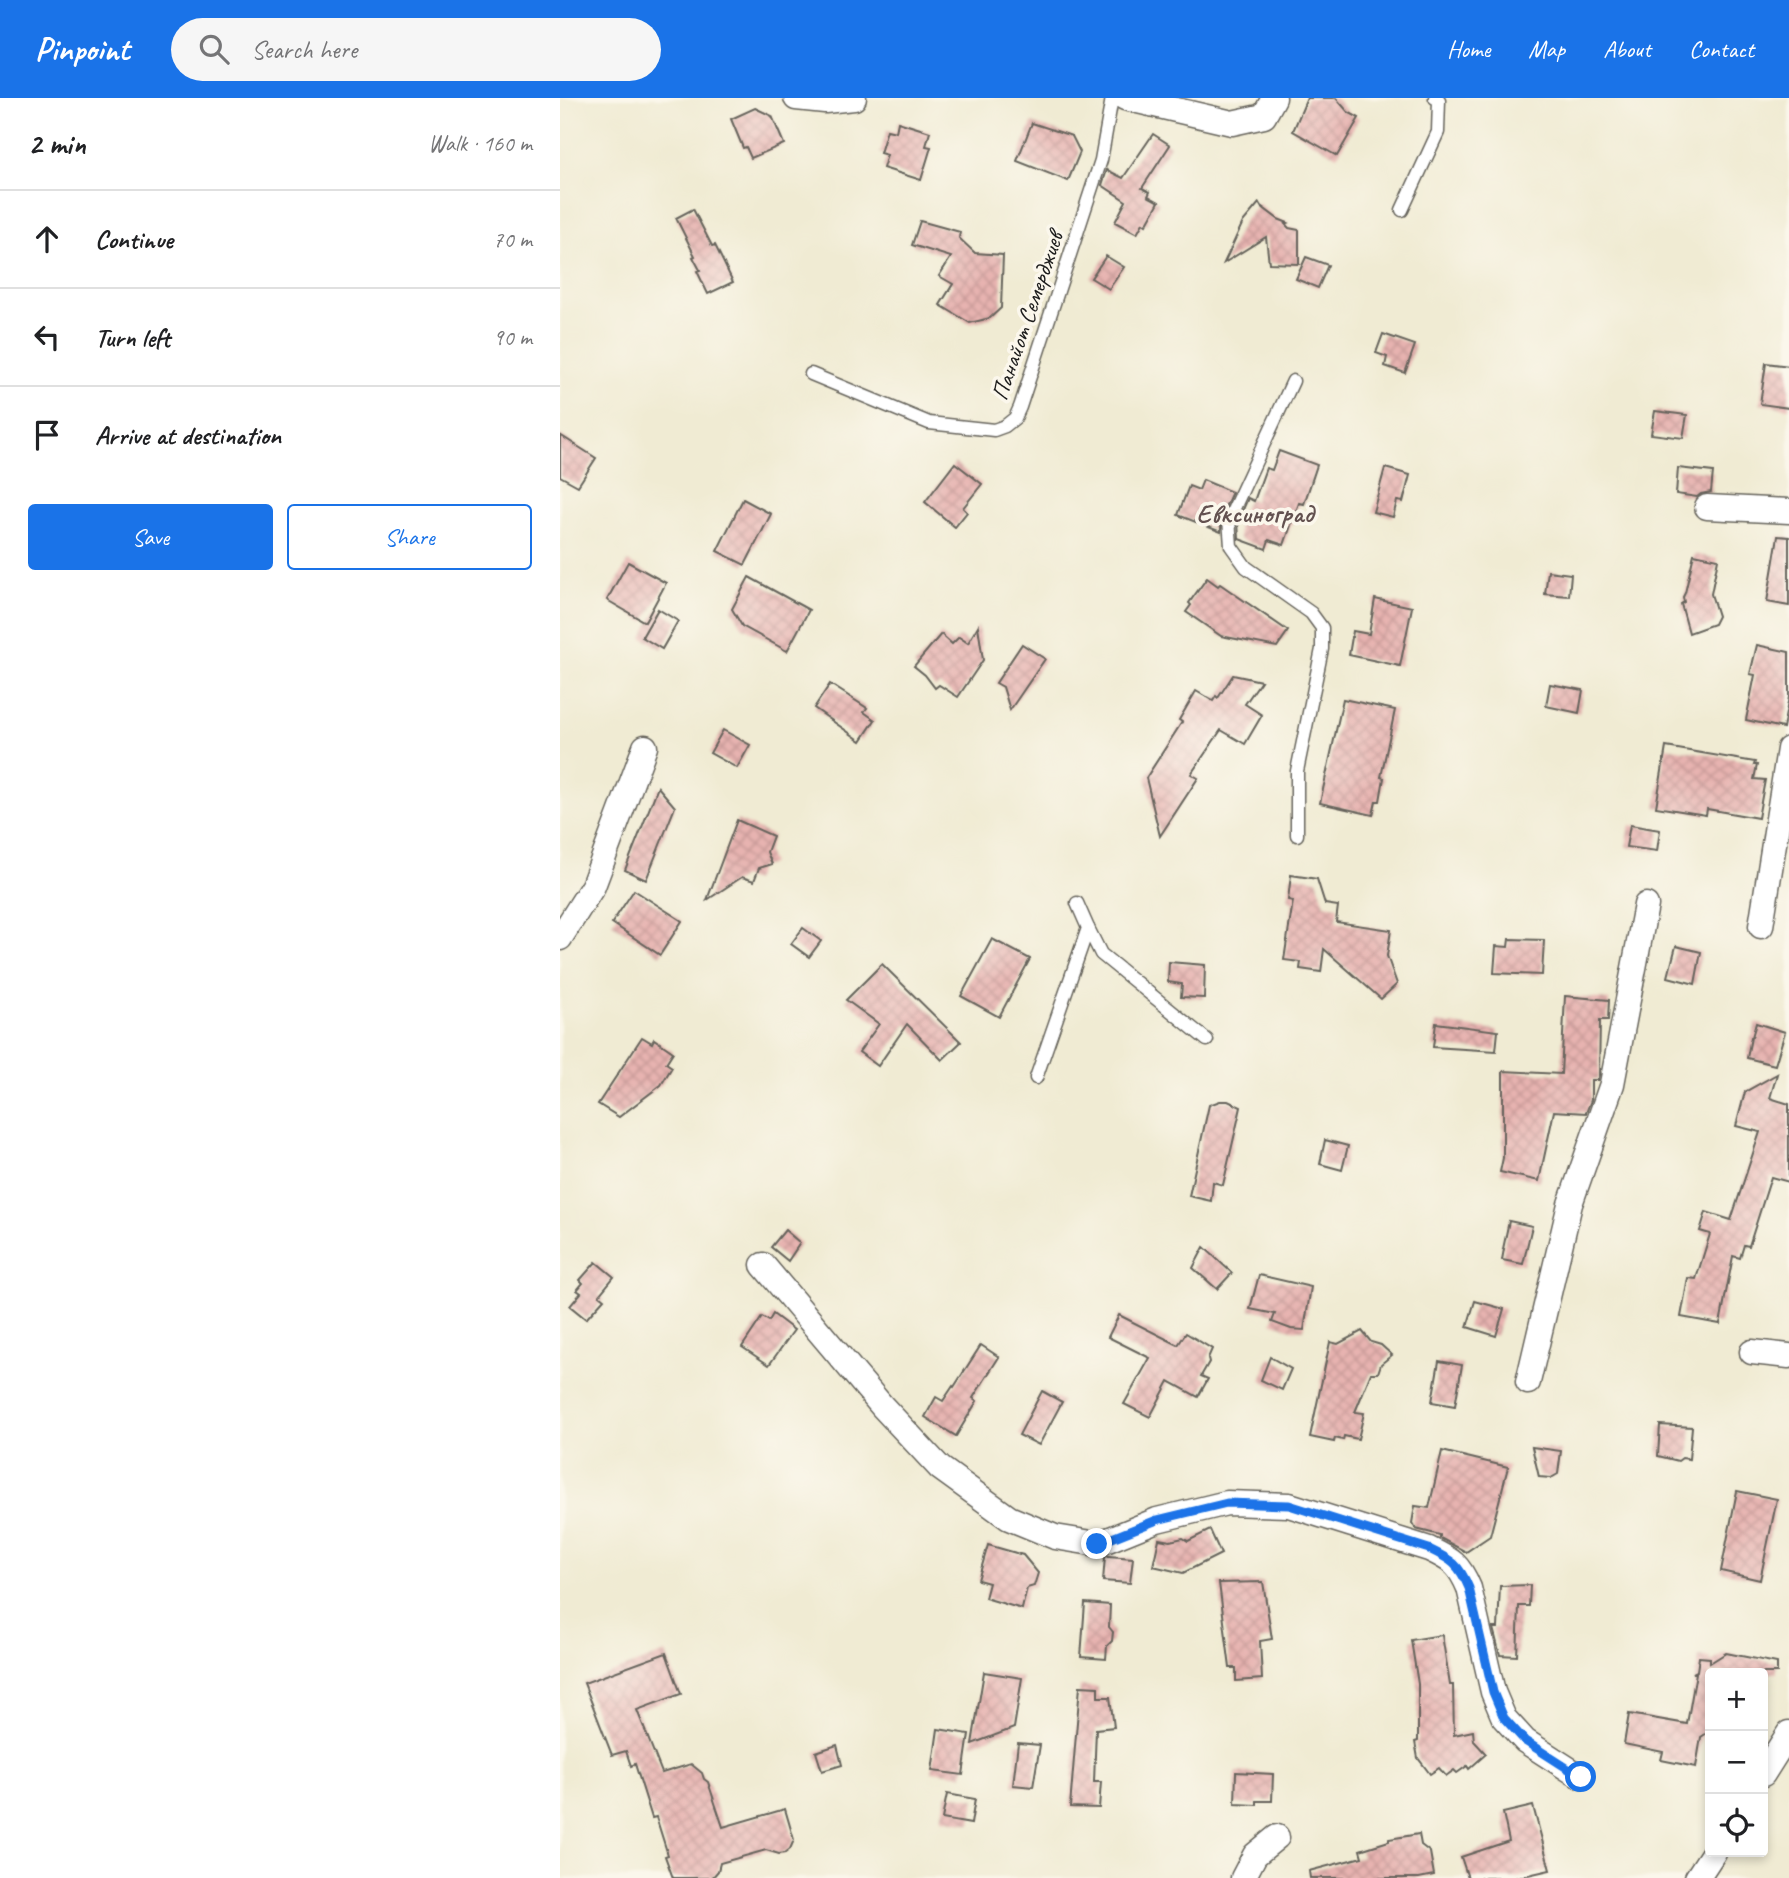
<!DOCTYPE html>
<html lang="en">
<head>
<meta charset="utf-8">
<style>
	body { margin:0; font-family:Caveat,sans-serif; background:#f6f6f6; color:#202124 }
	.controls { position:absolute; right:21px; bottom:21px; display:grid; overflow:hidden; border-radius:7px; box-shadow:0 4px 10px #0003 }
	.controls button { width:63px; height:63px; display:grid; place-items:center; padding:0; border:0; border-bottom:2px solid #e0e0e0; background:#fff; color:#202124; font:35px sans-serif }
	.stop { position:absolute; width:21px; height:21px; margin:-16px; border:5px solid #1a73e8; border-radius:50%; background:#fff }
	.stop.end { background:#1a73e8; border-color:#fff; box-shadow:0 2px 7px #0008 }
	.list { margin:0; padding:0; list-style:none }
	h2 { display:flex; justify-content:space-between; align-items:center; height:91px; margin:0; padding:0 28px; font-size:30px }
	h2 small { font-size:23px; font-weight:400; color:#757577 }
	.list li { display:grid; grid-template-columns:46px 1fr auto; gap:21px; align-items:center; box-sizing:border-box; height:98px; padding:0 28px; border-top:2px solid #e0e0e0 }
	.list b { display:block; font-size:26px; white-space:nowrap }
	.list em { font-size:23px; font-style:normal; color:#757577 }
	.actions { display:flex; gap:14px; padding:21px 28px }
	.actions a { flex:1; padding:16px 0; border:2px solid #1a73e8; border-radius:7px; text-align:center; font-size:24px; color:#1a73e8 }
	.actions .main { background:#1a73e8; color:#fff }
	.icon { flex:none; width:38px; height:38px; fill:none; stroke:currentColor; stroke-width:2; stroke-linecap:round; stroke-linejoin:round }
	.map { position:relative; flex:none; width:1229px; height:1780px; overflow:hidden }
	header { display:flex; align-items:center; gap:42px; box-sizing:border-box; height:98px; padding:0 35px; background:#1a73e8; color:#fff }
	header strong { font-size:33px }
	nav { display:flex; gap:38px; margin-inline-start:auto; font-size:24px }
	.search { width:490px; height:63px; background:#f6f6f6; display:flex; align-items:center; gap:18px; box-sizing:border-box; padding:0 24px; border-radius:38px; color:#757577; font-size:26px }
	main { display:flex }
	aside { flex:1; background:#fff }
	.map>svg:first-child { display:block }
	.building { fill:url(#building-cross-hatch) }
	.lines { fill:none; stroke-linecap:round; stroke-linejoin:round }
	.lane-casing { stroke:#66645c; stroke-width:15 }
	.street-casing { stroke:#66645c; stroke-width:27 }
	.lane { stroke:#fff; stroke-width:12 }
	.street { stroke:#fff; stroke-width:24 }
	.route { stroke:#1a73e8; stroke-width:9 }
	.labels { text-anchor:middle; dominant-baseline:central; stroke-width:7; stroke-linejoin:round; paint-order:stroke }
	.street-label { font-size:24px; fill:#1c1c1c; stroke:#fbf7ec }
	.neighbourhood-label { font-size:26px; font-weight:bold; fill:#635150; stroke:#fbf7ec }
</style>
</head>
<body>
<header>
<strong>Pinpoint</strong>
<div class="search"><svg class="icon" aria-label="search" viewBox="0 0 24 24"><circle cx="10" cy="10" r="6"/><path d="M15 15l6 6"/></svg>Search here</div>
<nav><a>Home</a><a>Map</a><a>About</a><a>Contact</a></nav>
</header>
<main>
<aside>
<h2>2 min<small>Walk · 160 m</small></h2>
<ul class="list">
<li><svg class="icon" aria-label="ahead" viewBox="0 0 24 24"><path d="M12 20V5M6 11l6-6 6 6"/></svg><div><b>Continue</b></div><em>70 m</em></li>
<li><svg class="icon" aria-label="left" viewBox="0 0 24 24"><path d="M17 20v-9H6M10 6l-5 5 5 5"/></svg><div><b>Turn left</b></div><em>90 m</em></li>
<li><svg class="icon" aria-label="arrive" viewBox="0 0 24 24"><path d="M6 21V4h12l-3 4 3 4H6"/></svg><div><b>Arrive at destination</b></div></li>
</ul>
<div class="actions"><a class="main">Save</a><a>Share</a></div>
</aside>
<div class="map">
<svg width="1229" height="1780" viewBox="0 0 1229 1780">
	<defs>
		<pattern id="building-cross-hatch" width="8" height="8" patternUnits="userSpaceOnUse" patternTransform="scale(1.75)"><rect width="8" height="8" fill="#e7b3b0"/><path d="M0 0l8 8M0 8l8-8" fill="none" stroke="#c69997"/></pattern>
	</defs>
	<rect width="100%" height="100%" fill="#fbf7ec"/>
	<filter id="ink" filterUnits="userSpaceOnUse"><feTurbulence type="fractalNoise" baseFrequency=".0143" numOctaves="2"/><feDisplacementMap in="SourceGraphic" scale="14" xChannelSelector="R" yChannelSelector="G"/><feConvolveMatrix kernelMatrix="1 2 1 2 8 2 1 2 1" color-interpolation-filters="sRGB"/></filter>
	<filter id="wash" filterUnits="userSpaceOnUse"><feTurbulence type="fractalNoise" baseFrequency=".00686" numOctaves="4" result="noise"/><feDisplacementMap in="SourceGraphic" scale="28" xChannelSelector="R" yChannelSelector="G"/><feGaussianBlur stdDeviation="1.57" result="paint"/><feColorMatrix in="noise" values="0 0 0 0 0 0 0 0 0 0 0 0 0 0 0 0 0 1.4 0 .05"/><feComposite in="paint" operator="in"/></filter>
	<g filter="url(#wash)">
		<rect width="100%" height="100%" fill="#f0ebd3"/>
		<g id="blocks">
			<g class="building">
				<path d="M 747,0 L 776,0 L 788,14 L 799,20 L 777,58 L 733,33 Z"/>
				<path d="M 195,10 L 212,18 L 224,46 L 191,60 L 186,49 L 183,50 L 171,21 Z"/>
				<path d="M 338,24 L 370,34 L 366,48 L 371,49 L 361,82 L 323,70 L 327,57 L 320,55 L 327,32 L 336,34 Z"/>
				<path d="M 472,25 L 512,38 L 520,54 L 508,83 L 457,63 Z"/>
				<path d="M 593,36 L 610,47 L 582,90 L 590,94 L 588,98 L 599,104 L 586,127 L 583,125 L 577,136 L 555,124 L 566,103 L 542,87 L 547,72 L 563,80 Z"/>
				<path d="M 699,105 L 703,112 L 702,109 L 718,121 L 728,125 L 725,126 L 729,130 L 739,132 L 739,166 L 709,165 L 706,139 L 664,165 L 683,124 Z"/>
				<path d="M 133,111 L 152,148 L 155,147 L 173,184 L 148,196 L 137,173 L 140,172 L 133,159 L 135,158 L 116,120 Z"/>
				<path d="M 360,123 L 400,134 L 399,140 L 415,155 L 443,157 L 441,210 L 430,220 L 410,225 L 380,207 L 393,186 L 379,178 L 391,159 L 352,147 Z"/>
				<path d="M 546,158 L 564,169 L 549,191 L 531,180 Z"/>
				<path d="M 746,159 L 768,167 L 758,190 L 736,181 Z"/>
				<path d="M 823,236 L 855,247 L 845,275 L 825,268 L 827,259 L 816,255 Z"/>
				<path d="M 1206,265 L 1229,268 L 1229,310 L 1200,306 Z"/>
				<path d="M 1095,313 L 1127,317 L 1123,340 L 1091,336 Z"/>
				<path d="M 0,337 L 36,360 L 18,388 L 0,378 Z"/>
				<path d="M 719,353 L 757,367 L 744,406 L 739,405 L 724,447 L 709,442 L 706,451 L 679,441 L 678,423 L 688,400 L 694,403 L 706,370 L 712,372 Z"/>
				<path d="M 395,365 L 422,386 L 403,410 L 407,414 L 395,429 L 365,404 Z"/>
				<path d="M 825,370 L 850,377 L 843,404 L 837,403 L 833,419 L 813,414 Z"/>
				<path d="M 1118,370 L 1153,374 L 1151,394 L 1141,396 L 1137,399 L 1116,396 Z"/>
				<path d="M 643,382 L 672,394 L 661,418 L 661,434 L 618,417 L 629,388 L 639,392 Z"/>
				<path d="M 183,401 L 211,416 L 185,467 L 157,453 Z"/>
				<path d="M 1218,438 L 1229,439 L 1229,508 L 1207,504 Z"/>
				<path d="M 1134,456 L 1158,461 L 1151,496 L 1158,518 L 1154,526 L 1129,535 L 1121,506 L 1124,504 L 1123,499 L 1125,495 Z"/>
				<path d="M 68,464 L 106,485 L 85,524 L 47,502 Z"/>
				<path d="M 988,473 L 1011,476 L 1009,498 L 985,496 Z"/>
				<path d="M 189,479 L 249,512 L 227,553 L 182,528 L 172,511 Z"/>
				<path d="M 647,480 L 658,488 L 660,486 L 728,533 L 717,549 L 661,538 L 626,514 L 631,507 L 629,505 Z"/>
				<path d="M 815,501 L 852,509 L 840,568 L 789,557 L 793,533 L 809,536 Z"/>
				<path d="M 98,511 L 118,523 L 102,551 L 82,539 Z"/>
				<path d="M 418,528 L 423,562 L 398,599 L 379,587 L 375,590 L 365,577 L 354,568 L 381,536 L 392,546 L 399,539 L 408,545 Z"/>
				<path d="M 462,546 L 485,561 L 450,612 L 443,589 L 436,585 Z"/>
				<path d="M 1197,547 L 1229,554 L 1229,599 L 1223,630 L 1186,622 L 1195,577 L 1190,576 Z"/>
				<path d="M 673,577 L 701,583 L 685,606 L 702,617 L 685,646 L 661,632 L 631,676 L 638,680 L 600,738 L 586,680 L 622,624 L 619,622 L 636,593 L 653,603 L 656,598 L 658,600 Z"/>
				<path d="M 270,586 L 307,610 L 304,614 L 315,622 L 301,643 L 254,610 Z"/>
				<path d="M 990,586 L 1023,592 L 1019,615 L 986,608 Z"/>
				<path d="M 783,601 L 835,612 L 821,679 L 824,680 L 820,703 L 816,703 L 813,717 L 760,705 Z"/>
				<path d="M 163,632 L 190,647 L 177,670 L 150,655 Z"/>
				<path d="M 1106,649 L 1195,664 L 1194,667 L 1197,667 L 1194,681 L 1205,682 L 1198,720 L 1147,711 L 1146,717 L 1096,709 Z"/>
				<path d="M 98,689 L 115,709 L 86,782 L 65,772 Z"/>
				<path d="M 177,722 L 213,738 L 207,754 L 212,766 L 199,770 L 194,783 L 182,779 L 147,802 Z"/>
				<path d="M 1070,727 L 1100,732 L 1097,753 L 1066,749 Z"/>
				<path d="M 731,777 L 757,781 L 765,806 L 778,808 L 776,824 L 831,832 L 827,858 L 837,886 L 821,901 L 764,851 L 761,874 L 740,871 L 741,864 L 724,862 L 733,803 L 728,802 Z"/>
				<path d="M 74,792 L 122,823 L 100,857 L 52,825 Z"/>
				<path d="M 243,830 L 261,843 L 249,859 L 231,846 Z"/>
				<path d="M 432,841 L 470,861 L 439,919 L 401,898 Z"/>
				<path d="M 949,841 L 984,842 L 982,877 L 934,875 L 936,848 L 948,849 Z"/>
				<path d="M 1116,848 L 1141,854 L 1135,886 L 1108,879 Z"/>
				<path d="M 609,864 L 645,867 L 644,900 L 621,899 L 622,886 L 608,884 Z"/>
				<path d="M 322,866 L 401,944 L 382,962 L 347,926 L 318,968 L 299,954 L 319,926 L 286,902 Z"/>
				<path d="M 1005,898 L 1049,902 L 1048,922 L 1040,922 L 1039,977 L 1038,982 L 1031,982 L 1031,1002 L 1026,1015 L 994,1013 L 979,1083 L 940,1074 L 943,1060 L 943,973 L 1001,976 Z"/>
				<path d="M 876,925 L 938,933 L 936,953 L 873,949 Z"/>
				<path d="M 1196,925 L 1225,934 L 1215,967 L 1187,960 L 1191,939 L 1192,939 Z"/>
				<path d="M 82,939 L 92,945 L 94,941 L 113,954 L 106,965 L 112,969 L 101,987 L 59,1019 L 38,1006 Z"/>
				<path d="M 1217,976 L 1210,1000 L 1229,1006 L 1229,1084 L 1211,1079 L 1189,1148 L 1184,1147 L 1180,1160 L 1173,1158 L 1160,1226 L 1121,1219 L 1128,1180 L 1136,1181 L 1150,1136 L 1140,1133 L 1146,1114 L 1171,1122 L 1200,1034 L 1176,1028 L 1185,994 Z"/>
				<path d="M 660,1003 L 668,1003 L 681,1009 L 663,1087 L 653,1084 L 651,1103 L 629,1098 L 649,1007 Z"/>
				<path d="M 765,1042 L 788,1048 L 782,1072 L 760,1066 Z"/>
				<path d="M 949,1123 L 972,1128 L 963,1166 L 942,1162 L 944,1151 L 943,1151 Z"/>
				<path d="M 225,1132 L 240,1145 L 228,1163 L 211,1149 Z"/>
				<path d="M 644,1149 L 672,1175 L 657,1191 L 633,1170 Z"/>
				<path d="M 36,1164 L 54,1179 L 39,1197 L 44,1201 L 26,1221 L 10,1208 L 21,1195 L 17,1192 L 23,1185 L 20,1182 Z"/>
				<path d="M 699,1177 L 751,1189 L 744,1232 L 731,1231 L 712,1224 L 715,1216 L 690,1211 Z"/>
				<path d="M 915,1203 L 944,1211 L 936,1238 L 907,1229 Z"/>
				<path d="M 213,1216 L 234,1232 L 209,1267 L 182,1249 L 202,1219 L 209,1223 Z"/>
				<path d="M 559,1217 L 618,1247 L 626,1235 L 652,1251 L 648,1260 L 649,1264 L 641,1278 L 648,1281 L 638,1299 L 609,1283 L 590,1319 L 564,1306 L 590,1260 L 548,1239 Z"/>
				<path d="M 802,1233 L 811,1244 L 821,1247 L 832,1257 L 821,1266 L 818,1275 L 811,1275 L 795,1314 L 804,1315 L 798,1341 L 784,1338 L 783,1342 L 775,1340 L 774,1344 L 750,1339 L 770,1244 L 778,1246 Z"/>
				<path d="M 421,1247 L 439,1259 L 413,1300 L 417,1303 L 396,1338 L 365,1319 L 376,1299 L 383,1303 L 393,1288 L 394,1289 Z"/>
				<path d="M 710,1259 L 731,1271 L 722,1292 L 701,1282 Z"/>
				<path d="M 879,1263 L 902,1267 L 895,1308 L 872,1304 Z"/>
				<path d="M 482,1293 L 502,1304 L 479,1347 L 459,1337 Z"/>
				<path d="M 1100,1327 L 1132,1329 L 1129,1361 L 1122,1360 L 1118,1363 L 1098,1358 Z"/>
				<path d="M 972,1349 L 1001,1353 L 998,1376 L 991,1380 L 979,1379 Z"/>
				<path d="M 882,1353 L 948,1369 L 930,1438 L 906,1454 L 880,1440 L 880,1437 L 856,1431 L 852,1425 L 855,1408 L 869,1410 Z"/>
				<path d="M 1177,1393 L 1217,1401 L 1200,1482 L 1161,1473 Z"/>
				<path d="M 650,1432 L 661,1456 L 623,1475 L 593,1468 L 599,1441 L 610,1443 L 623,1440 L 628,1443 Z"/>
				<path d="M 428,1447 L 463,1457 L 478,1475 L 474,1488 L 467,1490 L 462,1511 L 425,1500 L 429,1485 L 418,1482 Z"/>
				<path d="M 548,1458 L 573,1460 L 570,1485 L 543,1483 L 545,1459 Z"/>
				<path d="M 703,1484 L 712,1541 L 700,1543 L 702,1581 L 676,1583 L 676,1570 L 670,1570 L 659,1485 Z"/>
				<path d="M 970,1487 L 969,1508 L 959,1508 L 957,1558 L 940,1557 L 933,1530 L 938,1530 L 940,1488 Z"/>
				<path d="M 525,1505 L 550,1507 L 549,1529 L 553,1534 L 552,1543 L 547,1548 L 546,1561 L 521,1559 Z"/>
				<path d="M 882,1537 L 890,1587 L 893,1587 L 894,1637 L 913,1633 L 914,1643 L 926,1656 L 909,1671 L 907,1668 L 897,1675 L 894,1672 L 886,1678 L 879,1670 L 870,1676 L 858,1660 L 855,1644 L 858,1643 L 858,1586 L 851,1542 Z"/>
				<path d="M 106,1555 L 121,1596 L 77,1612 L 102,1675 L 131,1666 L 142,1675 L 144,1681 L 148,1684 L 163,1729 L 225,1711 L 234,1742 L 230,1751 L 225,1755 L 219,1756 L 206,1752 L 160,1765 L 158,1773 L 152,1780 L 113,1780 L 105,1758 L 108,1757 L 96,1719 L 92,1720 L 75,1666 L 71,1668 L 66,1653 L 52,1657 L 24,1585 Z"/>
				<path d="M 1166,1555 L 1217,1565 L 1217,1575 L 1150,1575 L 1150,1621 L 1147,1635 L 1141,1639 L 1136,1669 L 1101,1662 L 1103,1654 L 1064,1646 L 1069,1616 L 1127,1626 L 1136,1575 L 1133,1575 L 1137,1573 L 1139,1559 L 1150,1560 L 1150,1565 Z"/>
				<path d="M 424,1574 L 462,1580 L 454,1630 L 412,1646 Z"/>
				<path d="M 520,1588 L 538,1589 L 538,1599 L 550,1599 L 554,1629 L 536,1631 L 534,1684 L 541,1684 L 539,1710 L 510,1709 Z"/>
				<path d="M 378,1631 L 409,1636 L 403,1677 L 372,1673 Z"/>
				<path d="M 458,1645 L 480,1647 L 473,1689 L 453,1687 Z"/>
				<path d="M 277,1647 L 282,1667 L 262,1673 L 256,1654 Z"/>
				<path d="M 676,1674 L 713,1676 L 712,1703 L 697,1703 L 697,1707 L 675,1706 Z"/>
				<path d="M 387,1696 L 415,1701 L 411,1726 L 382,1721 Z"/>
				<path d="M 973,1708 L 990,1772 L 955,1780 L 908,1780 L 901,1759 L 949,1743 L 943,1715 Z"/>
				<path d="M 859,1736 L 861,1747 L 870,1754 L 874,1777 L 859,1780 L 750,1780 L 749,1773 L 802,1759 L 800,1752 L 829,1743 L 829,1741 Z"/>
			</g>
		</g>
	</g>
	<g filter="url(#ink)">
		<use href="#blocks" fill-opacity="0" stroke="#66645c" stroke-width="2"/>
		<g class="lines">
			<g class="lane-casing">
				<g id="lane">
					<path d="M 842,112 L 878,34 L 879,2 L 875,0"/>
					<path d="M 251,276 L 369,325 L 434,332 L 445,328 L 455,320 L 460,309 L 541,62 L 552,0"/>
					<path d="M 733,283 L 669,421 L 671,448 L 686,469 L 751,515 L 762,530 L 762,551 L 737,673 L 737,737"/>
					<path d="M 528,830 L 541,856 L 647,942"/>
					<path d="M 476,980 L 528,830 L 517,805"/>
				</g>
			</g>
			<g class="street-casing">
				<g id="street">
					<path d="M 236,0 L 265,3 L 294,0"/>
					<path d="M 565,0 L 672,25 L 704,18 L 714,0"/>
					<path d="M 1147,409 L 1229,413"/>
					<path d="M 1201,828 L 1229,651"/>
					<path d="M 0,840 L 33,788 L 85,649"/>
					<path d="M 203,1167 L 322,1308 L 380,1370 L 449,1420 L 495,1439 L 538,1446 L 597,1422 L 667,1405 L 729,1407 L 869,1451 C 892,1462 899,1466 909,1490 L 933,1594 L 944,1620 L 965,1643 L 1021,1679"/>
					<path d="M 1192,1254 L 1229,1258"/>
					<path d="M 968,1284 L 1010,1106 L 1052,986 L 1086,807"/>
					<path d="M 1203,1676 L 1229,1635"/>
					<path d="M 683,1780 L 695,1757 L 717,1739"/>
					<path d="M 1137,1780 L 1154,1754"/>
				</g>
			</g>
			<use href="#lane" class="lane"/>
			<use href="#street" class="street"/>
		</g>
	</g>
	<g class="lines" filter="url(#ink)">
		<path class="route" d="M 537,1446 L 597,1422 L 667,1405 L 729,1407 L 869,1451 C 892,1462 899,1466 909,1490 L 933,1594 L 944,1620 L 965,1643 L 1021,1679"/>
	</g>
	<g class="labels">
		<g class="street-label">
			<text transform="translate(467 218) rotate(-71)">Панайот Семерджиев</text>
		</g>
		<g class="neighbourhood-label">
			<text x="695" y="415">Евксиноград</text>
		</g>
	</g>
</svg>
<div class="controls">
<button>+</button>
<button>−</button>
<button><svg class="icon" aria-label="locate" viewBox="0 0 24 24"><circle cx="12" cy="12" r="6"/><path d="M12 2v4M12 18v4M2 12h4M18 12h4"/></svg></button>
</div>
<div class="stop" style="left:1021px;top:1679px"></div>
<div class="stop end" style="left:537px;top:1446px"></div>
</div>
</main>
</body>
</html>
